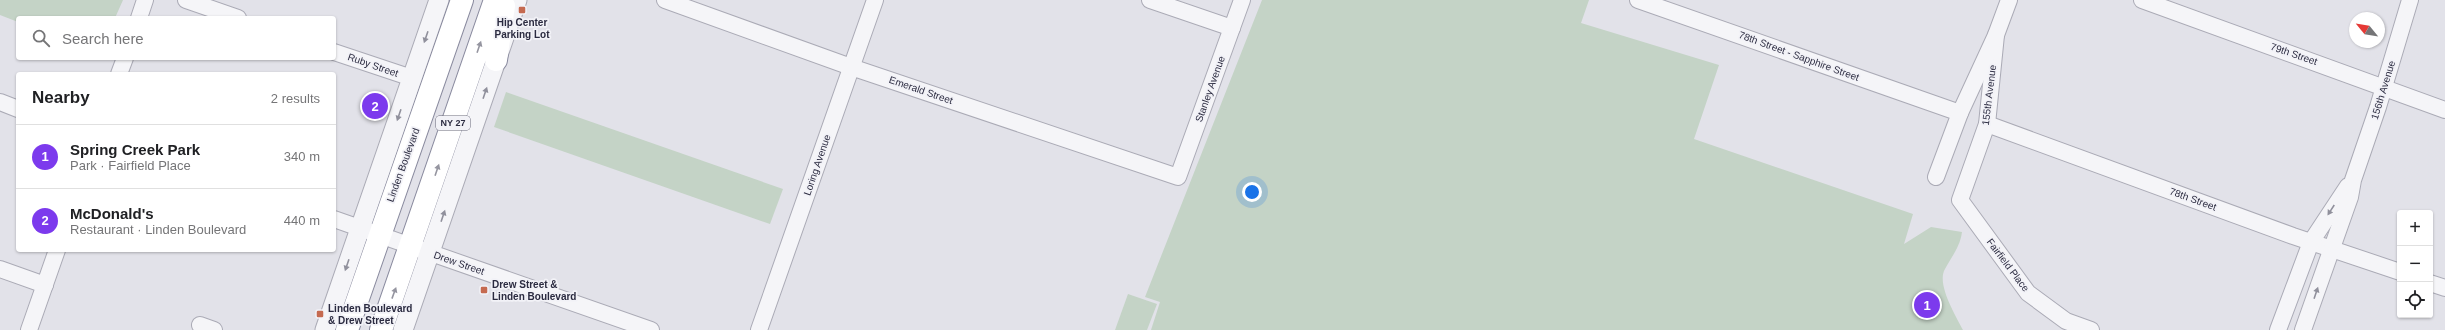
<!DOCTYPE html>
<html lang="en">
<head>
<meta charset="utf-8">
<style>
	body { margin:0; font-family:Arial,sans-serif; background:#f6f6f6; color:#202124 }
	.controls { position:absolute; right:12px; bottom:12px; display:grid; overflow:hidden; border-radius:4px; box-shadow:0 1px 3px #0004 }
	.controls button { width:36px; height:36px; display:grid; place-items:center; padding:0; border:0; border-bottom:1px solid #e0e0e0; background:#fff; color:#202124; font:20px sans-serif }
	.compass { position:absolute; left:2349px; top:12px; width:36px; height:36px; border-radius:50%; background:#fff; box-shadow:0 1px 3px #0004; rotate:300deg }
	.you { position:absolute; left:1252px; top:192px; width:14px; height:14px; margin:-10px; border:3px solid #fff; border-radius:50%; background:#1a73e8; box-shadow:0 0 0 6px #1a73e833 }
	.badge { display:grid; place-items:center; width:26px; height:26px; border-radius:50%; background:#7c3aed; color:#fff; font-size:13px; font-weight:700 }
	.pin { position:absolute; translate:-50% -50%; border:2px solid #fff; box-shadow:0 1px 4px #0006 }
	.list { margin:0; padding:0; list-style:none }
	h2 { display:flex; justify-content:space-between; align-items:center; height:52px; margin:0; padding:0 16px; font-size:17px }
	h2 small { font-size:13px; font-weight:400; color:#757577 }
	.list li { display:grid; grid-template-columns:26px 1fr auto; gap:12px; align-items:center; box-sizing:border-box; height:64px; padding:0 16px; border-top:1px solid #e0e0e0 }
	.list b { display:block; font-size:15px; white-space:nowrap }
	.list p { margin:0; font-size:13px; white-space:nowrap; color:#757577 }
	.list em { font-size:13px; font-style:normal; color:#757577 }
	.icon { flex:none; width:22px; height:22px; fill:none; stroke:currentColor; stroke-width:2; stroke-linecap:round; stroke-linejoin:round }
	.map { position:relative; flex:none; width:2445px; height:330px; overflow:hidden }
	.search { position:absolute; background:#fff; box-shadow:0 1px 3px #0004; left:16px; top:16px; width:320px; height:44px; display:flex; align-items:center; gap:10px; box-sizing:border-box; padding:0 14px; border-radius:4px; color:#757577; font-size:15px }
	.panel { position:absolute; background:#fff; box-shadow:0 1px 3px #0004; left:16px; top:72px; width:320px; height:180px; border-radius:4px }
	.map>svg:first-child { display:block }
	.green { fill:#c4d3c6 }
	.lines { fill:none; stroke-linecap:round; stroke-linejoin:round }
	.minor-casing { stroke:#ababb6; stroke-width:18 }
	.tertiary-casing { stroke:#ababb6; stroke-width:21 }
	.trunk-casing { stroke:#8a8b9f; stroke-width:24 }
	.minor { stroke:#f5f5f8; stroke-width:16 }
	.tertiary { stroke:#f5f5f8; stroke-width:19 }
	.trunk { stroke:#fff; stroke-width:22 }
	.oneway { fill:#90909c }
	.oneway2 { fill:#9595a0 }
	.poi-dot { fill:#c56a50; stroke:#f2f2f7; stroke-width:1.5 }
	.labels { text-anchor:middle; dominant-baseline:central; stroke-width:3.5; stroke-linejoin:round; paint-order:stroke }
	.shield { fill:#f2f2f7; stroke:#676777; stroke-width:1 }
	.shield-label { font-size:9px; font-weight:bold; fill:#2b2b40 }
	.poi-label { font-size:10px; font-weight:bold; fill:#2b2b40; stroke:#f2f2f7; text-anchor:start }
	.street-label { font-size:10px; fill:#2b2b40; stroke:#f2f2f7 }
</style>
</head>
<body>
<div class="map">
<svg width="2445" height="330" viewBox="0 0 2445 330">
	<rect width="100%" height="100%" fill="#e2e2e9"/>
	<g class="green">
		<path d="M 0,0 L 123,0 L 115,18 L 18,18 L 18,22 L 0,15 Z"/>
		<path d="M 1262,0 L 1589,0 L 1581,23 L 1719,65 L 1694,139 L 1913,214 L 1904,244 L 1931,227 L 1962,232 C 1960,247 1952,256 1945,269 C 1936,284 1956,316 1963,330 L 1151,330 L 1160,302 L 1145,297 Z"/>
		<path d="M 506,92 L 783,189 L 770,224 L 494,127 Z"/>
		<path d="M 1128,294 L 1157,304 L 1147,330 L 1115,330 Z"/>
	</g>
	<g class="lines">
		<g class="minor-casing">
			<g id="minor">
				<path d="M 186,0 L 238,18"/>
				<path d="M 665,0 L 851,67 L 1178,177 L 1242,0"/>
				<path d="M 1150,0 L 1232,28"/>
				<path d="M 1638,0 L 1960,113"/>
				<path d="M 2142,0 L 2445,110"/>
				<path d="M 139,18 L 145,0"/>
				<path d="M 1996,35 L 1987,124 L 1960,200 L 2028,293 L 2066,321 L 2091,330"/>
				<path d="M 334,52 L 412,78"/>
				<path d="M 119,74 L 125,58"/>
				<path d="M 0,102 L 18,109"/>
				<path d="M 1987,124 L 2293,236 L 2400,272"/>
				<path d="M 1936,177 L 1960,113 L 1996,35 L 2009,0"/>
				<path d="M 334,219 L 651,330"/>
				<path d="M 0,269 L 45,285"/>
				<path d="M 2430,283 L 2445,288"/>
				<path d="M 200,325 L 214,330"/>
				<path d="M 29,330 L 57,250"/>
				<path d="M 759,330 L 875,0"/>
				<path d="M 2278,330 L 2311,242 L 2348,186"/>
				<path d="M 2303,330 L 2350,197 L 2353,180 L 2378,107 L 2410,0"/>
			</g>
		</g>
		<g class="tertiary-casing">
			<g id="tertiary">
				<path d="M 325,330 L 439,0"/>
				<path d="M 403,330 L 517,0"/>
			</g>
		</g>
		<g class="trunk-casing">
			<g id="trunk">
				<path d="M 496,60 L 504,6"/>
				<path d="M 347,330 L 462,0"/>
				<path d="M 381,330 L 495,0"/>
			</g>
		</g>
		<use href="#minor" class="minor"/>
		<use href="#tertiary" class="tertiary"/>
		<use href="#trunk" class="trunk"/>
	</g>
	<defs><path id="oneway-solid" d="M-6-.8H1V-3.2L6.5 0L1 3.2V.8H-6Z"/></defs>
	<g class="oneway">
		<use href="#oneway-solid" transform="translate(426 37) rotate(109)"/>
		<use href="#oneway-solid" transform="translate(485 93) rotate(-71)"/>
		<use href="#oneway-solid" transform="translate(399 115) rotate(109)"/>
		<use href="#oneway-solid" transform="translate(2331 210) rotate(123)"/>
		<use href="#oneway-solid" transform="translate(443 216) rotate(-71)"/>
		<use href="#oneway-solid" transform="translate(347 265) rotate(109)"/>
		<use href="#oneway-solid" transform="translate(2316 293) rotate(-71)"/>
	</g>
	<g class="oneway2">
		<use href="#oneway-solid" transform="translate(479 47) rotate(-71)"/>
		<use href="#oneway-solid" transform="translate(437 170) rotate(-71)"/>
		<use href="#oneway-solid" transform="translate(394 293) rotate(-70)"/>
	</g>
	<g class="poi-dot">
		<rect x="518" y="6" width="8" height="8" rx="2"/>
		<rect x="480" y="286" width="8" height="8" rx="2"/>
		<rect x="316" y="310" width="8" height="8" rx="2"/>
	</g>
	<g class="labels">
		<rect class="shield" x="436" y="116" width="34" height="14" rx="3"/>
		<g class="shield-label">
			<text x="453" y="123">NY 27</text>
		</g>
		<g class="poi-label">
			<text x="522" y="22" text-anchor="middle">Hip Center<tspan x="522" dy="12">Parking Lot</tspan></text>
			<text x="492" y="284">Drew Street &amp;<tspan x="492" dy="12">Linden Boulevard</tspan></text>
			<text x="328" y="308">Linden Boulevard<tspan x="328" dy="12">&amp; Drew Street</tspan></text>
		</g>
		<g class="street-label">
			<text transform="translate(2294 54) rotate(19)">79th Street</text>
			<text transform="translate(1799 56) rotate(20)">78th Street - Sapphire Street</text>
			<text transform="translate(373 65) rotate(19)">Ruby Street</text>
			<text transform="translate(1210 89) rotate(-70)">Stanley Avenue</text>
			<text transform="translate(921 90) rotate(19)">Emerald Street</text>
			<text transform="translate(2383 90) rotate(-73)">156th Avenue</text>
			<text transform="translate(1989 95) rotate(-83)">155th Avenue</text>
			<text transform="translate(403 165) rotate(-70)">Linden Boulevard</text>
			<text transform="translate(817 165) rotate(-71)">Loring Avenue</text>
			<text transform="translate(2193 199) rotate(20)">78th Street</text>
			<text transform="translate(459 263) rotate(19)">Drew Street</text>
			<text transform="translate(2008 265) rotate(53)">Fairfield Place</text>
		</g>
	</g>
</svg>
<div class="controls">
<button>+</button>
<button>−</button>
<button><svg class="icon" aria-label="locate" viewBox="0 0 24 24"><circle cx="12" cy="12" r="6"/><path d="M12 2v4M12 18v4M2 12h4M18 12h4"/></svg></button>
</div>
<svg class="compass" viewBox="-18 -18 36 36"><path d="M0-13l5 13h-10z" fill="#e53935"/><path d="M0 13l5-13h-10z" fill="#757577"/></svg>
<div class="you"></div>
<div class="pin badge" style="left:1927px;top:305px">1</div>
<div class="pin badge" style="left:375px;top:106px">2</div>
<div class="search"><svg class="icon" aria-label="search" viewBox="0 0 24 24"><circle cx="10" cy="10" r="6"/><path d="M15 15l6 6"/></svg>Search here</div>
<section class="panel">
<h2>Nearby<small>2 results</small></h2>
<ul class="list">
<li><span class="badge">1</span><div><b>Spring Creek Park</b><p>Park · Fairfield Place</p></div><em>340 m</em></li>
<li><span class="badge">2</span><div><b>McDonald's</b><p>Restaurant · Linden Boulevard</p></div><em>440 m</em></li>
</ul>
</section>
</div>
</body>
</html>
